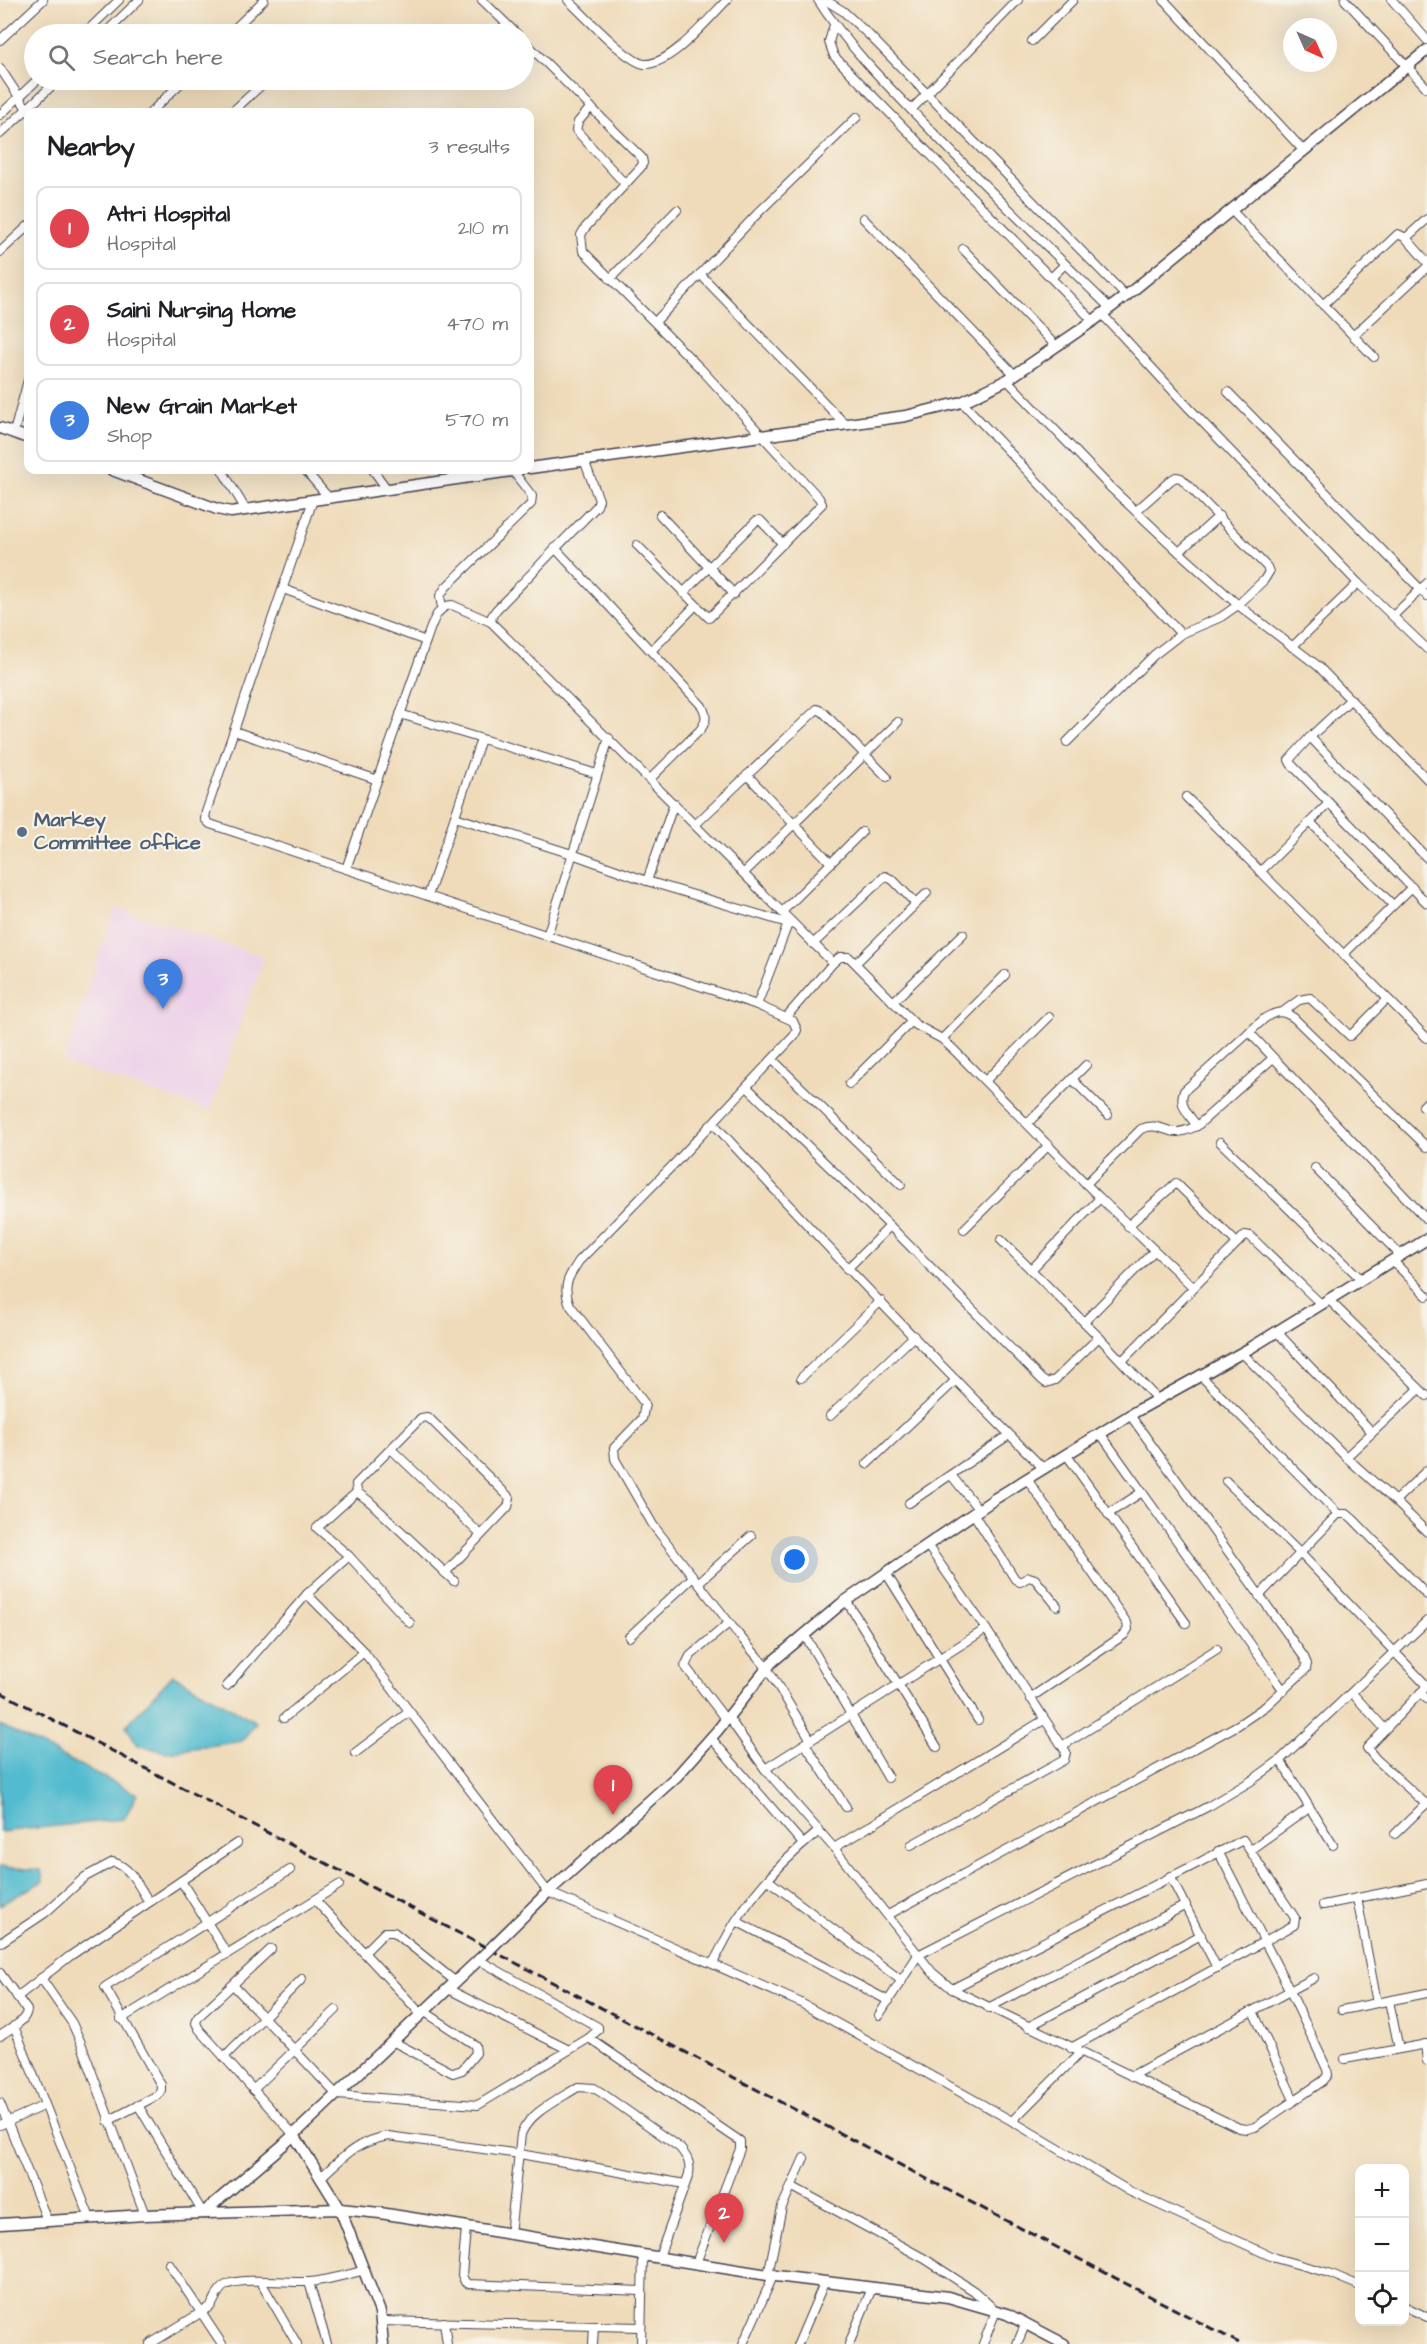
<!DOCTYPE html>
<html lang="en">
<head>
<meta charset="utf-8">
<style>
	body { margin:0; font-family:"Architects Daughter",sans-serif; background:#f6f6f6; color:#202124 }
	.controls { position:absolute; right:18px; bottom:18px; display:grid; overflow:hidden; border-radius:12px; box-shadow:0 6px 24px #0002 }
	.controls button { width:54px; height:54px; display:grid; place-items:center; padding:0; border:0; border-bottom:2px solid #e0e0e0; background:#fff; color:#202124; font:30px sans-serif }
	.compass { position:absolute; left:1283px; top:18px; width:54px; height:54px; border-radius:50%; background:#fff; box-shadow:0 6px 24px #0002; rotate:135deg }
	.you { position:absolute; left:795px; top:1560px; width:21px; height:21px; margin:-15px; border:4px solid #fff; border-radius:50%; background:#1a73e8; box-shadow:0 0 0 9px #1a73e833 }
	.badge { display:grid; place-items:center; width:39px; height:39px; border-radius:50%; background:#d1495b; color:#fff; font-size:20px; font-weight:700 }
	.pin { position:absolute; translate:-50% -50px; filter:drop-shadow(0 2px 3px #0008) }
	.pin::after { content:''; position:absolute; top:32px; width:21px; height:18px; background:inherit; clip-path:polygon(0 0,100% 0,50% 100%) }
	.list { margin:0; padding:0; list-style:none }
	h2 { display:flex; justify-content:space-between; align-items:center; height:78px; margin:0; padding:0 24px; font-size:26px }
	h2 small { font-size:20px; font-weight:400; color:#757577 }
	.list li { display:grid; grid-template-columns:39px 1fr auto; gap:18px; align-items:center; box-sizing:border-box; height:84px; margin:0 12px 12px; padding:0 12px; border:2px solid #e0e0e0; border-radius:12px }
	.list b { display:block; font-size:22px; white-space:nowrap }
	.list p { margin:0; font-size:20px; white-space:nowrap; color:#757577 }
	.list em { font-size:20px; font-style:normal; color:#757577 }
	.icon { flex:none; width:33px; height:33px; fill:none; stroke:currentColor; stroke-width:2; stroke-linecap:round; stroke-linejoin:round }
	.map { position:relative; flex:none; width:1427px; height:2344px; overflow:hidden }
	.search { position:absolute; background:#fff; box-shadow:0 6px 24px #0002; left:24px; top:24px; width:510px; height:66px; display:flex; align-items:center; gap:15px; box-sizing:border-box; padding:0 21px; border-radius:33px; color:#757577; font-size:22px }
	.panel { position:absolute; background:#fff; box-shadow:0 6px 24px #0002; left:24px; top:108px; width:510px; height:366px; border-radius:12px }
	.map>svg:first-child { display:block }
	.built { fill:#edd1e9 }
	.water { fill:#52bbcf; stroke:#3a6e85; stroke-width:1.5 }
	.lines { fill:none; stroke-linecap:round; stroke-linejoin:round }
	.minor-casing { stroke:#413e4e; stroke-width:10 }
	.tertiary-casing { stroke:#413e4e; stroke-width:13 }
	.minor { stroke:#fff; stroke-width:8 }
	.tertiary { stroke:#fff; stroke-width:10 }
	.rail { stroke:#22223b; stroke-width:3; stroke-dasharray:9 4.5; stroke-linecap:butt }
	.tertiary-bridge-casing { stroke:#413e4e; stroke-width:13; stroke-linecap:butt }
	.tertiary-bridge { stroke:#fff; stroke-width:10 }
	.service-dot { fill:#5c6f8a; stroke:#f7f3e8; stroke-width:2 }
	.labels { text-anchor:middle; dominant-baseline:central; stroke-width:4.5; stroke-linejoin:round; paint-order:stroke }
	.service-label { font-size:20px; font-weight:bold; fill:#4e5e75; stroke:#f7f3e8; text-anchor:start }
</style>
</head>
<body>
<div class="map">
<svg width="1427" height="2344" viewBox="0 0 1427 2344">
	<rect width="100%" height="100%" fill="#f7f3e8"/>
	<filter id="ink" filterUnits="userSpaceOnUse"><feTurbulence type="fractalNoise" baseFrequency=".0167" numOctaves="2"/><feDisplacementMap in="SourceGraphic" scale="12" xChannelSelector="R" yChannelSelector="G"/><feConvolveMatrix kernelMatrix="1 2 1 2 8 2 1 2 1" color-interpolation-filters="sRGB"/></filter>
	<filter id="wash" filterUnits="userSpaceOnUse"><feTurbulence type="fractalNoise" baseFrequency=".008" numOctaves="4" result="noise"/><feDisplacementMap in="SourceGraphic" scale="24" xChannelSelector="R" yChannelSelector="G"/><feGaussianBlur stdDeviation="1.35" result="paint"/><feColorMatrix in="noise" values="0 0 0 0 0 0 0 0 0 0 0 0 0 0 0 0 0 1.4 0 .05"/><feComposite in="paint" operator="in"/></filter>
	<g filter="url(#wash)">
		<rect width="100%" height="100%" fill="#efdbba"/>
		<path class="built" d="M 115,908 L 264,957 L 210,1111 L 63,1062 Z"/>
		<g class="water">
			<path d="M 173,1675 L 256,1722 L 242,1741 L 166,1752 L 138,1745 L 126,1726 Z"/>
			<path d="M 0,1725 L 137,1794 L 124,1819 L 0,1832 Z"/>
			<path d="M 0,1867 L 41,1870 L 43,1881 L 0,1905 Z"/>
		</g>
	</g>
	<g filter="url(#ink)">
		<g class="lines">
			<g class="minor-casing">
				<g id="minor">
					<path d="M 482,0 L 517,34"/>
					<path d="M 568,0 C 582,13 629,64 645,64 C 671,65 709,18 727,0"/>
					<path d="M 818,0 C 846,44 883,81 919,118 C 981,183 1046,245 1110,308"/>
					<path d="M 825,0 L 843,11 L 870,36 L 1126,296"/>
					<path d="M 1164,0 L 1303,150"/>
					<path d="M 1345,0 L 1427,88"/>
					<path d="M 1392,0 L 1427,40"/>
					<path d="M 834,25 L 829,42 L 834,56 L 1093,321"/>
					<path d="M 84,34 L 119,0"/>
					<path d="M 104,34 L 139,0"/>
					<path d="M 229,34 L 264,0"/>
					<path d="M 0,40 L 43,0"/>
					<path d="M 524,41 L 642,158 L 643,163 L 641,167 L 585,228 L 581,235 L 583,251 L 701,369 L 819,498 L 822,504 L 709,618 L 637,545"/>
					<path d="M 1032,41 L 1073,0"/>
					<path d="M 0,68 L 29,112"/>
					<path d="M 591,107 L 578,122 L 576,130 L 625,184"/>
					<path d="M 911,110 L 1018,0"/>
					<path d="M 151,112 L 184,80"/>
					<path d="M 232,112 L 267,80"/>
					<path d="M 0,115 L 37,80"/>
					<path d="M 0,134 L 58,80"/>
					<path d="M 1231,210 L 1374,357"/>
					<path d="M 863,218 L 1015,375"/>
					<path d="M 1406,238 L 1427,219"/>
					<path d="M 963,249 L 1056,346"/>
					<path d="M 0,252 L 28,226"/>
					<path d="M 700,274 L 846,425"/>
					<path d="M 1051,278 L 1065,264"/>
					<path d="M 610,279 L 677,210"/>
					<path d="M 1323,305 L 1398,234 L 1406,238 L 1427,262"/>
					<path d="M 1102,314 L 1188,407 L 1358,583 L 1427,649"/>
					<path d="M 655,322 L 759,212 L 857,117"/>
					<path d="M 1353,336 L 1427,267"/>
					<path d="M 1007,380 L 1110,487 L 1179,552 L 1238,605 L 1318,666 L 1427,779"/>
					<path d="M 1228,392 L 1427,596"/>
					<path d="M 962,402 L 1181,634"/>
					<path d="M 14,432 L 28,380"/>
					<path d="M 584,460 L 599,500 L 597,506 L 496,610 L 492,616 L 491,622 L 833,963"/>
					<path d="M 222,470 L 246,510"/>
					<path d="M 305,470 L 329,498"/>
					<path d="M 373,470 L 387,489"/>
					<path d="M 313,500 L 206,812 L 205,819 L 210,824 L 757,1005 L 793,1021 L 797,1030 L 794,1036 L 676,1162 L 579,1261 C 568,1277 562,1287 570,1305 L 645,1404 L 642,1419 L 614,1448 L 615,1459 L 653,1525 L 738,1634 L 767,1668 L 811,1740"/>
					<path d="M 660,515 L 734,594"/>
					<path d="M 555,548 L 702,706 C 707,716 707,721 700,730 L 650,779"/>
					<path d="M 1179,552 L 1219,516"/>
					<path d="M 283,589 L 426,641"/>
					<path d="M 683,593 L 756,521 L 760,520 L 783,544"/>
					<path d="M 442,608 L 440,596 L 446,587 L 531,504 L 532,496 L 512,470"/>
					<path d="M 1393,616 L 1427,583"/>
					<path d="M 1292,647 L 1358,583"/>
					<path d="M 651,651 L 695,606"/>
					<path d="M 1351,699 L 1310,737 L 1289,760 L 1291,764 L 1427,903"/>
					<path d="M 400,714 L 597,774"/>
					<path d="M 234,731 L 378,780"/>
					<path d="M 1310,737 L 1427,858"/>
					<path d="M 1067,742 L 1154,655 L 1181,634 L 1221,617 L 1238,605 L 1264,580 L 1269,572 L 1267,567 L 1181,478 L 1176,477 L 1171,480 L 1136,511"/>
					<path d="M 747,775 L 831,863"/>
					<path d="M 1186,797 L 1427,1038"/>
					<path d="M 455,817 L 572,854 L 647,881 L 794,925"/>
					<path d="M 1310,822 L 1393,905"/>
					<path d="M 696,824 L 817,709 L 823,712 L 887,777"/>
					<path d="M 346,869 L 426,641 C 431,628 436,605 452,605 L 491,622"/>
					<path d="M 1260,872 L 1329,803"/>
					<path d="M 744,873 L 898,722"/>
					<path d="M 647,881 L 674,803"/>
					<path d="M 428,896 L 481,739"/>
					<path d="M 782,912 L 862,832"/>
					<path d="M 547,936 L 609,738"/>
					<path d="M 813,944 L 885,876 L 893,880 L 916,904"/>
					<path d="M 1343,955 L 1412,887"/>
					<path d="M 856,963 L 927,893"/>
					<path d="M 893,1002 L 963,934"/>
					<path d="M 757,1005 L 788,924"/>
					<path d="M 1284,1011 L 1299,1000 L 1310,998 L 1350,1036 L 1387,999"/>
					<path d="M 787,1016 L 833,963 L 840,957 L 849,957 L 916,1025 L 942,1039 L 955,1051 L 1100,1198 L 1193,1287"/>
					<path d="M 1249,1032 L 1427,1220"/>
					<path d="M 942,1039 L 1005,975"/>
					<path d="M 773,1060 L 901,1185"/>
					<path d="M 1072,1079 L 1108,1115"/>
					<path d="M 985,1081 L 1049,1017"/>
					<path d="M 849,1084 L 912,1021"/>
					<path d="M 747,1087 L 890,1226 L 1042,1380 L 1046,1383 L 1055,1380 L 1099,1337"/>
					<path d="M 1423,1106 L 1427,1102"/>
					<path d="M 713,1123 C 821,1241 930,1356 1044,1469"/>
					<path d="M 1028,1123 L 1086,1065"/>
					<path d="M 1197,1126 C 1189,1115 1178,1105 1184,1091 L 1265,1018 C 1277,1011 1282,1010 1294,1018 L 1427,1147"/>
					<path d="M 1220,1142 L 1361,1279"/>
					<path d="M 1315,1168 L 1401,1256"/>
					<path d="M 1086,1184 L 1141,1129 C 1154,1123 1161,1129 1174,1132 C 1182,1133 1189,1129 1197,1126 L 1273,1058"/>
					<path d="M 1128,1226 L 1176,1183 L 1237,1243"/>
					<path d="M 964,1229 L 1049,1145"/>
					<path d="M 1001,1240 L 1099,1337 L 1157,1399"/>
					<path d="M 1393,1261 L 1427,1296"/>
					<path d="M 847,1269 L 890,1226"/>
					<path d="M 1031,1270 L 1100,1198"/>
					<path d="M 1329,1300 L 1427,1396"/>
					<path d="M 1084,1322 L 1154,1251"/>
					<path d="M 1277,1332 L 1372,1432"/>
					<path d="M 1242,1353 L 1346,1457 L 1395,1501 L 1427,1532"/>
					<path d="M 1122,1361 L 1245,1235 L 1250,1236 L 1321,1304"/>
					<path d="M 1200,1375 L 1338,1514 L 1347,1514 L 1353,1519 L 1427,1595"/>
					<path d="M 801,1378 L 881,1301"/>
					<path d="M 830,1416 L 914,1336"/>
					<path d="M 1100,1433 L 1284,1691"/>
					<path d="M 391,1449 L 481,1535"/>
					<path d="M 1066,1454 L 1186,1623"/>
					<path d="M 1346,1457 L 1419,1389"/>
					<path d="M 867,1464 L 956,1380"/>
					<path d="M 951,1475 L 979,1510"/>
					<path d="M 1027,1479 L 1127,1623 L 1128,1629 L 1124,1635 L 1030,1698"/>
					<path d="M 1226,1481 L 1301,1554 L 1427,1686"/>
					<path d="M 357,1492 L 356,1484 L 421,1418 L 427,1417 L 431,1420 L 510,1498 L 508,1507 L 445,1573"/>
					<path d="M 1395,1501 L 1427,1470"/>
					<path d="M 909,1503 L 1009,1435"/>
					<path d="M 973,1513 L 1015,1579 L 1020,1582 L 1029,1577 L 1035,1579 L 1057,1606"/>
					<path d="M 1108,1514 L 1142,1492"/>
					<path d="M 886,1573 L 978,1720"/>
					<path d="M 698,1583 L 751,1536"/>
					<path d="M 307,1594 L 364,1652 L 548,1892 L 799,2002 L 1012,2121 L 1129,2191 L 1275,2258 L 1329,2273 L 1360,2286"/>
					<path d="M 1259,1596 L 1338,1514"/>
					<path d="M 846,1600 L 937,1747"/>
					<path d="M 410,1623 L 349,1556 L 317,1528 L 357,1492 L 369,1501 L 454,1581"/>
					<path d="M 804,1634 L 888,1778"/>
					<path d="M 629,1637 L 693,1577"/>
					<path d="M 227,1686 L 307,1594 L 349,1556"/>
					<path d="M 1352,1693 L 1384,1728"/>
					<path d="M 1420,1693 L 1427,1699"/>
					<path d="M 728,1717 L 765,1769 L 834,1848 L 932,1972 L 952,1989 L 1239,2128 L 1247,2129 L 1255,2127 L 1323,2081 L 1328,2075 L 1327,2069 L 1290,1991 L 1218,1851"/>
					<path d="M 284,1718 L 364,1652"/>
					<path d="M 726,1720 L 685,1666 L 690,1656 L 729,1623"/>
					<path d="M 711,1738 L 803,1844"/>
					<path d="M 805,1744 L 846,1807"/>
					<path d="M 1062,1746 L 1217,1649"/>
					<path d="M 355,1753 L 409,1712"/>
					<path d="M 1280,1760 L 1333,1845"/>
					<path d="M 765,1769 L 986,1629"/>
					<path d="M 1426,1804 L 1376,1759 L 1367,1748 L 1427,1686"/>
					<path d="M 1395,1834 L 1427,1803"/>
					<path d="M 911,1845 L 1064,1760 L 1066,1752 L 986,1629 L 927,1545"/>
					<path d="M 834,1848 L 1044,1720"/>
					<path d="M 1250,1850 L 1309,1808"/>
					<path d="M 1170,1876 L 1217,1968"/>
					<path d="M 768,1880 L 902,1981"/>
					<path d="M 181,1881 L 227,1954"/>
					<path d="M 1357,1898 L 1377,2003"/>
					<path d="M 315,1900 L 422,2015"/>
					<path d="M 1323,1905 L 1427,1884"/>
					<path d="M 888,1915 L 1238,1725 L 1266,1706 L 1306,1669 L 1307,1664 L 1304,1657 L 1130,1415"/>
					<path d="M 736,1921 L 889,2001"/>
					<path d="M 0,1943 L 45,1913 L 85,1877 L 113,1862 C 131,1867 139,1887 149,1902"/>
					<path d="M 271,1949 L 198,2017 L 196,2023 L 199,2029 L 294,2135"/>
					<path d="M 364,1953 L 385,1932 L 394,1932 L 456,1982"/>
					<path d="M 479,1960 L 598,2027 L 598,2030 L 589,2038"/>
					<path d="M 713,1963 C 721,1949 727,1935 736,1921 C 757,1888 788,1856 819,1831"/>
					<path d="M 0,1973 L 27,2010 C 26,2022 9,2029 0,2036"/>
					<path d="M 41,1978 L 72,2023 L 81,2043 L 145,2215"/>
					<path d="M 233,1985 L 337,2095 L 478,2105 L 589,2038 L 740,2141 L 740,2149 L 696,2263"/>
					<path d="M 448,1989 L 567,2049"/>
					<path d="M 952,1989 L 1243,1840 L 1295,1918 L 1294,1925 L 1071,2048"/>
					<path d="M 17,1997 L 70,1956 L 237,1843"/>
					<path d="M 1389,2001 L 1399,2049"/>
					<path d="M 988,2008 L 1186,1905"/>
					<path d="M 1342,2010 L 1427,1993"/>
					<path d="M 1253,2011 L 1294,2100"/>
					<path d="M 879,2015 L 918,1955 L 1209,1806 L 1251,1781 L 1280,1760 L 1427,1621"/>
					<path d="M 121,2019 L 339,1885"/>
					<path d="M 14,2026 L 90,2218"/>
					<path d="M 1028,2027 L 1201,1935"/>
					<path d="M 394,2042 L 453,2073 L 462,2070 L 476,2053 L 475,2045 L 425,2012"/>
					<path d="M 1425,2044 L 1427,2061"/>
					<path d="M 224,2057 L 302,1979"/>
					<path d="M 1345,2059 L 1427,2044"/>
					<path d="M 1131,2076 L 1314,1978"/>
					<path d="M 253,2090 L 336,2010"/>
					<path d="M 0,2103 L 47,2220"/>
					<path d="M 138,2105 L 203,2213"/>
					<path d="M 108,2121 L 158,2095 L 161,2090 L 161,2085 L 105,1987 L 290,1870"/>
					<path d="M 1012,2121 L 1081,2052"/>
					<path d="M 0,2125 L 45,2105"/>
					<path d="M 320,2178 C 344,2156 356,2142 388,2136 L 520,2154 L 685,2184"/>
					<path d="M 791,2186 L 925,2259 L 974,2291 L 996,2311 L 983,2344"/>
					<path d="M 466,2228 L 462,2275 L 465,2282 L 469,2284 L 641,2291"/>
					<path d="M 510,2235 L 521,2134 C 530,2112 558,2100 578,2087 L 594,2088 L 602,2093 L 680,2148 C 687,2157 691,2163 689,2174 L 659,2257"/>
					<path d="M 169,2264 L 222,2344"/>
					<path d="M 768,2275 L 782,2207 L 804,2158"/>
					<path d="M 261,2282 L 297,2344"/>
					<path d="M 309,2282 L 327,2344"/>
					<path d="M 1404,2306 L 1427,2317"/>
					<path d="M 381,2321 L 640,2327"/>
					<path d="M 444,2322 L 447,2344"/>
					<path d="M 150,2344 L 210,2307 C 216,2300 217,2289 226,2285 C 240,2277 290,2283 310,2282 C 328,2280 347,2275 365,2270"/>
					<path d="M 593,2344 L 594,2326"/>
					<path d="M 641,2344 L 643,2255"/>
					<path d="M 743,2344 L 774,2274"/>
					<path d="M 798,2344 L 824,2283"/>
					<path d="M 849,2344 L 872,2288"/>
					<path d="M 1017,2344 L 1025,2325"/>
				</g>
			</g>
			<g class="tertiary-casing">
				<g id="tertiary">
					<path d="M 0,428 L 28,438"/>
					<path d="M 530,468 L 906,416 L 962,402 L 1007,380 L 1093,321 L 1126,296 L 1427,50"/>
					<path d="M 112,470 L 217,509 L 231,512 L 519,470"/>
					<path d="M 494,1945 L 548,1892 L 677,1776 L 717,1731 L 772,1662 L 841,1604 L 996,1498 L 1135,1412 L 1252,1347 L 1427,1239"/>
					<path d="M 294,2135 L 340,2209 L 380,2312 L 383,2344"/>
					<path d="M 203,2213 L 283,2145 L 489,1950"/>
					<path d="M 0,2224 L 145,2215 L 340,2209 L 380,2213 L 768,2275 L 948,2297 L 1007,2314 L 1064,2344"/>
				</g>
			</g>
			<use href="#minor" class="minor"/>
			<use href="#tertiary" class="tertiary"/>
			<path class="rail" d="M 0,1692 L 1241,2344"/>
			<g class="tertiary-bridge-casing">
				<path id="tertiary-bridge" d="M 489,1950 L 494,1945"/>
			</g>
			<use href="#tertiary-bridge" class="tertiary-bridge"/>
		</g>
	</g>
	<circle class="service-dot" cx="22" cy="832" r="6"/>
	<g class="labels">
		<g class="service-label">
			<text x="34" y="820">Markey<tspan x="34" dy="23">Committee office</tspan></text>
		</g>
	</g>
</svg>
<div class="controls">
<button>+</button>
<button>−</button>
<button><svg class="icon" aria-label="locate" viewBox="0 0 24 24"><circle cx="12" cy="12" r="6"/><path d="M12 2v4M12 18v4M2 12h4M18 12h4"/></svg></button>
</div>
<svg class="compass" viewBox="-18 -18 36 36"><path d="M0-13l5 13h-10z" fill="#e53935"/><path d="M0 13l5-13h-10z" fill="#757577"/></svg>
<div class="you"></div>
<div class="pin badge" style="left:613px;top:1815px;background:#e0444e">1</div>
<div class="pin badge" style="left:724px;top:2243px;background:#e0444e">2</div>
<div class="pin badge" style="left:163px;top:1009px;background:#3f7fe0">3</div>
<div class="search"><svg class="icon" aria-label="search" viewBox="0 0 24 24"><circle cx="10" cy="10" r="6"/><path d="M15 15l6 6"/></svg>Search here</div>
<section class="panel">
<h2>Nearby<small>3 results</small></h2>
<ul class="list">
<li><span class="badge" style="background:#e0444e">1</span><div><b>Atri Hospital</b><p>Hospital</p></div><em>210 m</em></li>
<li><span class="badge" style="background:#e0444e">2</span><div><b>Saini Nursing Home</b><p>Hospital</p></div><em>470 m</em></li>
<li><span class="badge" style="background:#3f7fe0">3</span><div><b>New Grain Market</b><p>Shop</p></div><em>570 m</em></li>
</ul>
</section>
</div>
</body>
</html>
